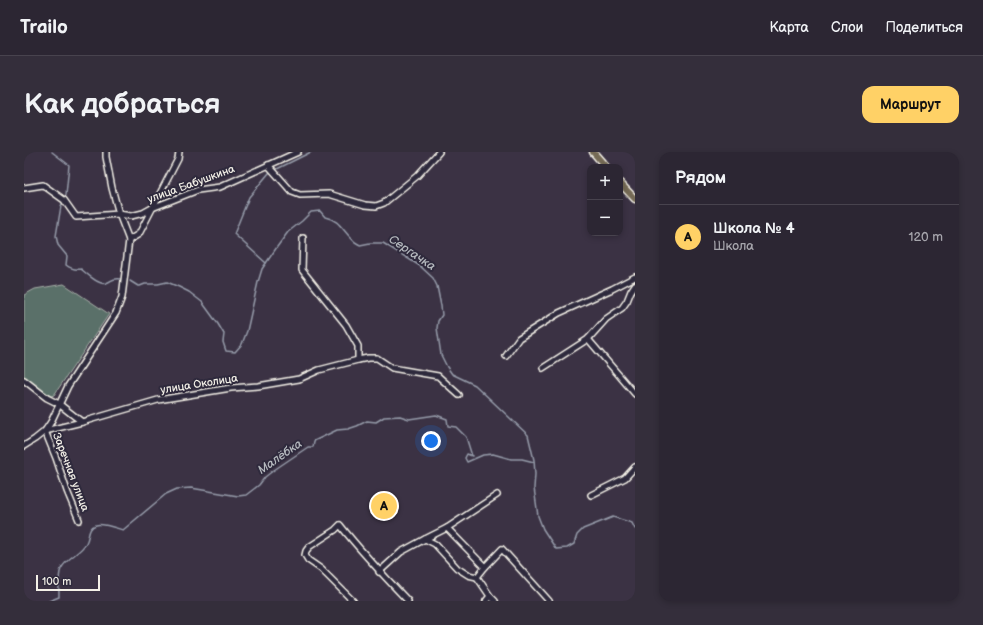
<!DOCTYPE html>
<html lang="ru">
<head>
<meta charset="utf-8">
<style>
	body { margin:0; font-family:"Balsamiq Sans",sans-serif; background:#342e3b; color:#f1f3f6 }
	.controls { position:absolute; right:12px; top:12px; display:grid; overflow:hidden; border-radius:8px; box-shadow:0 2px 6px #0003 }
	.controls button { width:36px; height:36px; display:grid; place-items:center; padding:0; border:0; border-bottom:1px solid #48434e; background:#2c2633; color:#f1f3f6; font:20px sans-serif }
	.scale { position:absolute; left:12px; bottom:10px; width:64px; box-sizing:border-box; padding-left:4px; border:2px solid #f4f1e8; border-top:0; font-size:11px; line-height:14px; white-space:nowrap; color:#f4f1e8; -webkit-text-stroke:3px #2f2a3d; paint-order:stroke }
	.you { position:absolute; left:407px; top:289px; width:14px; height:14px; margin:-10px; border:3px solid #fff; border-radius:50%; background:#1a73e8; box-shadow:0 0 0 6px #1a73e833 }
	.badge { display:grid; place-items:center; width:26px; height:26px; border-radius:50%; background:#ffd166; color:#111; font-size:13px; font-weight:700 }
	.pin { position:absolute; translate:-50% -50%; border:2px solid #fff; box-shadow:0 1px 4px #0006 }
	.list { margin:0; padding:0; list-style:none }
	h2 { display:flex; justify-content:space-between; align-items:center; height:52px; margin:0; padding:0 16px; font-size:17px }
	h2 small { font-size:13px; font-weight:400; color:#a6a5ac }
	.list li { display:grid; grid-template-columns:26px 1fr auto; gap:12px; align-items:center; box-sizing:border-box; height:64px; padding:0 16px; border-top:1px solid #48434e }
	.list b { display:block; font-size:15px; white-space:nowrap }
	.list p { margin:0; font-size:13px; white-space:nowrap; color:#a6a5ac }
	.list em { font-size:13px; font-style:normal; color:#a6a5ac }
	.map { position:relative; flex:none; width:611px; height:449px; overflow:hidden; border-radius:12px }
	header { display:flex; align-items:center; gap:24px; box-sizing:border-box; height:56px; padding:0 20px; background:#2c2633; border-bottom:1px solid #48434e }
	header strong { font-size:19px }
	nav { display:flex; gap:22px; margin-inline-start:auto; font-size:14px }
	.intro { display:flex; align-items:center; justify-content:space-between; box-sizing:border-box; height:96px; padding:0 24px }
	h1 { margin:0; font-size:28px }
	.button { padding:10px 18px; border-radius:12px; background:#ffd166; color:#111; font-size:14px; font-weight:700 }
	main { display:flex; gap:24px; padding:0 24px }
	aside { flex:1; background:#2c2633; border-radius:12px; box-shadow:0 2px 6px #0003 }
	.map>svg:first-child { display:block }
	.green { fill:#5a6f69; stroke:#a7b0a8 }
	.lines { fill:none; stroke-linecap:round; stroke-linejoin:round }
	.stream { stroke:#969caa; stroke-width:1.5 }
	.minor-casing { stroke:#f4f1e8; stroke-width:8 }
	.major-casing { stroke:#f4f1e8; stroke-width:9 }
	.minor { stroke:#2f2a3d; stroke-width:5 }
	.major { stroke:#756a55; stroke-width:6 }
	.labels { text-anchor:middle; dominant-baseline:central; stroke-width:4; stroke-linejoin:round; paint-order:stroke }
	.street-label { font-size:11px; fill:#f4f1e8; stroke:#2f2a3d }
	.water-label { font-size:12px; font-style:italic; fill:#b5b9be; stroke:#2f2a3d }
</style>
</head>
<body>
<header>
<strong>Trailo</strong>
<nav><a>Карта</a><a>Слои</a><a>Поделиться</a></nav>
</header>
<div class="intro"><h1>Как добраться</h1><a class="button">Маршрут</a></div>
<main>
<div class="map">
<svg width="611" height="449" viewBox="0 0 611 449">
	<rect width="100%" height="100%" fill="#3b3244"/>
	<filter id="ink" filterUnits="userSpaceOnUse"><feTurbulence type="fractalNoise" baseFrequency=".025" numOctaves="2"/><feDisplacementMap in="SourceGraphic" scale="8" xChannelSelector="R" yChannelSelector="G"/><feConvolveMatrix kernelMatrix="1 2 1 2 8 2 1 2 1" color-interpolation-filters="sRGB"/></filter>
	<g filter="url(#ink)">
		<path class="green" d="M 40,132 L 85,162 L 30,243 L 27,244 L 6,230 L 0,224 L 0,143 L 11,137 Z"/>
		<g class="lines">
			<g class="stream">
				<path d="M 28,0 L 45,13 L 42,43 L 37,54 L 32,84 L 34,93 L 43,104 L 42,113 C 47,117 51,118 57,117 C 62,121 75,134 82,131 C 89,129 86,126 97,127"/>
				<path d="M 251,18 L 287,0"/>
				<path d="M 242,111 L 210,82 L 225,45 L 245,21 L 248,20"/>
				<path d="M 106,129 L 114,134 L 116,134 L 121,132 L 134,132 L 143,130 L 155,135 L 165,140 L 178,150 L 194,172 L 200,182 L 199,190 L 202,199 L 211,200 L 218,192 L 223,179 L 234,130 L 238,117 L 253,95 L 264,80 L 278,69 L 287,60 L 296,59 L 301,65 C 316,68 318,78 328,87 C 330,90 333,91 336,93 L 346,91 L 359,91 L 396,114 L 409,126 L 413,134 L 417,154 L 418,163 L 414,169 L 413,176 L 417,203 L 423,215 L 428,222 L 451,233 L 504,283 L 510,308 L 511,322 L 510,336 L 514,364 L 519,377 L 532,397 L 543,396 L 550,392 L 553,383 L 559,377 L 589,365 L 608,371 L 611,377"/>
				<path d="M 25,449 L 35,445 C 35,437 34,423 37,417 C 43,405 56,402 62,391 C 66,384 63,376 72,373 C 78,371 92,376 99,378 L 142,342 L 153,337 L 167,336 L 214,344 L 222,343 L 235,333 L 241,325 L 250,318 L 284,295 L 289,295 L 290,289 L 313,278 L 324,277 L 333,274 L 343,269 L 352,270 L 360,265 L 376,264 L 385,267 L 412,263 L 423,267 L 424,274 L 432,275 L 442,285 L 448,304 L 443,302 L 441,306 L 443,310 L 459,303 L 469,302 L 487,307 L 498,307 L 510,310"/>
			</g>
			<g class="minor-casing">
				<g id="minor">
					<path d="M 244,13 L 268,40 L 276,43 L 305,42 L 341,53 L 352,54 L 360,51 L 393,24 L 415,0"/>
					<path d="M 0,36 L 19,33 L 40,48 L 52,65 L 95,62 L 107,64 L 119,61 L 128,56 L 174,38 L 196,35 L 274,0"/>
					<path d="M 279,86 L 278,118 L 322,173 L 334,194 L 334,208"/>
					<path d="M 105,88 L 115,82 L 154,7 L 155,0"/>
					<path d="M 564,187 L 611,242"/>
					<path d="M 482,204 L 495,186 L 535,161 L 588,137 L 611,125"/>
					<path d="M 519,216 L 564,187 L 582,167 L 598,156 L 603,149 L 607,139 L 611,133"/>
					<path d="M 0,228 L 23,246 L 35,252 L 58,270"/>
					<path d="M 21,279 L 58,270 L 134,248 L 207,236 L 234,234 L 275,227 L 295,218 L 334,208 L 344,206 L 353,206 L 368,216 L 414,224 L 435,243"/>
					<path d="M 21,279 L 32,306 L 43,339 L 55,368"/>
					<path d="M 0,294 L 11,287 L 21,279 L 27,270 L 44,234 L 92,161 L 98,145 L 105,88 L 95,62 L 88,36 L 82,5 L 82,0"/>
					<path d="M 567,343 L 601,326 L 611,315"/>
					<path d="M 423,376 L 473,343"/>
					<path d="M 401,387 L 423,376 L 461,415"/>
					<path d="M 355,420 L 377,400 L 401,387 L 411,392 L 433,416 L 444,423 L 453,425"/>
					<path d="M 329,449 L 297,417 L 284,408 L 281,403 L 282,399 L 285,395 L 311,378 L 316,373 C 338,401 360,424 384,449"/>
					<path d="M 462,449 L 466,444"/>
					<path d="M 471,449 L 466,444 L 453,425 L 461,415 L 478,397 L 525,449"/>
				</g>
			</g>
			<g class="major-casing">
				<g id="major">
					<path d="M 569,0 L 582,15"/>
					<path d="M 596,31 L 611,47"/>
				</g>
			</g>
			<use href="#minor" class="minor"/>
			<use href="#major" class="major"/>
		</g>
	</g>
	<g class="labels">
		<g class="street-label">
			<text transform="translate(167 32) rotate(-20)">улица Бабушкина</text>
			<text transform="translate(175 232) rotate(-9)">улица Околица</text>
			<text transform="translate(47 320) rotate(69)">Заречная улица</text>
		</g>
		<g class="water-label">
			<text transform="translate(388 101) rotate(34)">Сергачка</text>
			<text transform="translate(256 305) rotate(-35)">Малёбка</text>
		</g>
	</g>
</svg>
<div class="controls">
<button>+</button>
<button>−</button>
</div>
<div class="scale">100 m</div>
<div class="you"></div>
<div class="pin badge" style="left:360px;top:354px">A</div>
</div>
<aside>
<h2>Рядом<small></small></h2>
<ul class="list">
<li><span class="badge">A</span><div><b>Школа № 4</b><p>Школа</p></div><em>120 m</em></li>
</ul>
</aside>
</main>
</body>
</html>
